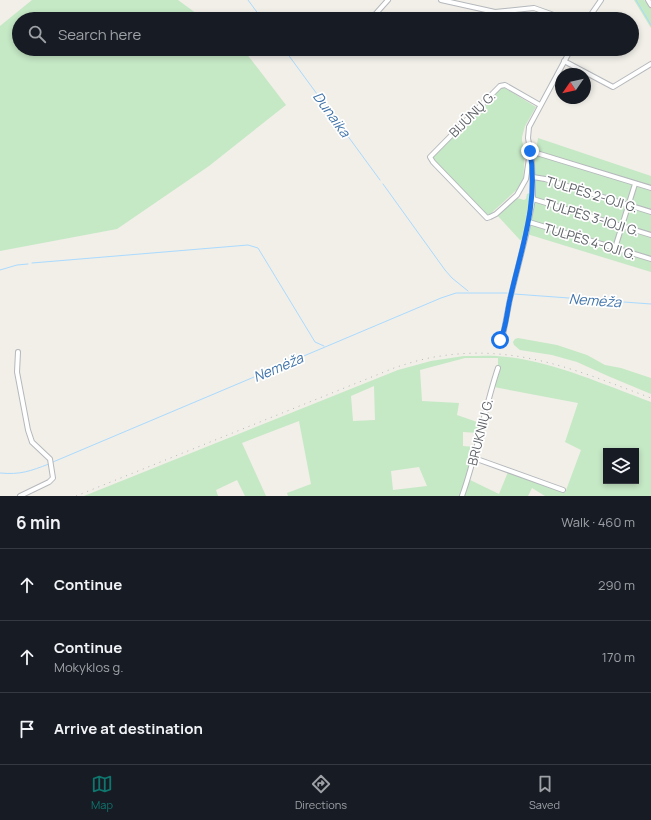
<!DOCTYPE html>
<html lang="en">
<head>
<meta charset="utf-8">
<style>
	body { margin:0; font-family:Manrope,sans-serif; background:#242831; color:#f1f3f6 }
	.controls { position:absolute; right:12px; bottom:12px; display:grid; overflow:hidden; border-radius:0px; box-shadow:0 2px 6px #0003 }
	.controls button { width:36px; height:36px; display:grid; place-items:center; padding:0; border:0; border-bottom:1px solid #363941; background:#171b24; color:#f1f3f6; font:20px sans-serif }
	.compass { position:absolute; left:555px; top:68px; width:36px; height:36px; border-radius:50%; background:#171b24; box-shadow:0 2px 6px #0003; rotate:236deg }
	.stop { position:absolute; width:12px; height:12px; margin:-9px; border:3px solid #1a73e8; border-radius:50%; background:#fff }
	.stop.end { background:#1a73e8; border-color:#fff; box-shadow:0 1px 4px #0008 }
	.list { margin:0; padding:0; list-style:none }
	h2 { display:flex; justify-content:space-between; align-items:center; height:52px; margin:0; padding:0 16px; font-size:17px }
	h2 small { font-size:13px; font-weight:400; color:#9ea1a6 }
	.list li { display:grid; grid-template-columns:26px 1fr auto; gap:12px; align-items:center; box-sizing:border-box; height:72px; padding:0 16px; border-top:1px solid #363941 }
	.list b { display:block; font-size:15px; white-space:nowrap }
	.list p { margin:0; font-size:13px; white-space:nowrap; color:#9ea1a6 }
	.list em { font-size:13px; font-style:normal; color:#9ea1a6 }
	.icon { flex:none; width:22px; height:22px; fill:none; stroke:currentColor; stroke-width:2; stroke-linecap:round; stroke-linejoin:round }
	.map { position:relative; flex:none; width:651px; height:496px; overflow:hidden }
	.search { position:absolute; background:#171b24; box-shadow:0 2px 6px #0003; left:12px; right:12px; top:12px; height:44px; display:flex; align-items:center; gap:10px; box-sizing:border-box; padding:0 14px; border-radius:22px; color:#9ea1a6; font-size:15px }
	.sheet { height:268px; background:#171b24 }
	nav { display:flex; justify-content:space-around; align-items:center; box-sizing:border-box; height:56px; border-top:1px solid #363941; background:#171b24; font-size:11px; color:#9ea1a6 }
	nav a { display:grid; justify-items:center; gap:2px }
	nav .on { color:#0f766e }
	.map>svg:first-child { display:block }
	.green { fill:#c5e8c5; fill-rule:evenodd }
	.lines { fill:none; stroke-linecap:round; stroke-linejoin:round }
	.stream { stroke:#aadaff; stroke-width:1 }
	.minor-casing { stroke:#b5b8bc; stroke-width:6 }
	.minor { stroke:#fff; stroke-width:4 }
	.rail { stroke:#b6b7b8; stroke-width:1; stroke-dasharray:1 5; stroke-linecap:butt }
	.route { stroke:#1a73e8; stroke-width:5 }
	.labels { text-anchor:middle; dominant-baseline:central; stroke-width:3.5; stroke-linejoin:round; paint-order:stroke }
	.street-label { font-size:13px; fill:#5f6368; stroke:#fff }
	.water-label { font-size:14px; font-style:italic; fill:#4174aa; stroke:#fff }
</style>
</head>
<body>
<div class="map">
<svg width="651" height="496" viewBox="0 0 651 496">
	<rect width="100%" height="100%" fill="#f1efe8"/>
	<g class="green">
		<path d="M 32,0 L 178,0 L 204,19 L 19,19 L 19,49 L 243,49 L 286,105 L 209,166 L 117,229 L 0,251 L 0,26 Z"/>
		<path d="M 634,0 L 644,0 L 651,7 L 651,28 Z"/>
		<path d="M 503,87 L 536,107 L 525,126 L 522,137 L 522,141 L 525,150 L 523,184 L 487,217 L 432,160 L 432,156 L 499,88 Z"/>
		<path d="M 538,138 L 651,176 L 651,272 L 527,234 L 535,198 L 534,164 Z"/>
		<path d="M 529,193 L 530,195 L 523,239 L 520,240 L 497,215 L 517,198 L 524,200 L 526,199 L 527,194 Z"/>
		<path d="M 518,338 L 557,345 L 587,355 L 605,365 L 621,368 L 651,378 L 651,394 L 608,376 L 577,362 L 552,355 L 520,350 L 514,345 L 513,342 L 515,339 Z"/>
		<path d="M 464,356 C 478,356 493,355 507,357 C 557,363 604,385 651,402 L 651,496 L 545,496 L 532,488 L 528,496 L 288,496 L 287,493 L 311,484 L 299,421 L 242,443 L 266,496 L 245,496 L 237,480 L 216,490 L 218,496 L 84,496 L 398,370 L 431,361 ZM 465,358 L 498,358 L 498,371 L 494,387 L 578,403 L 565,442 L 581,450 L 565,493 L 508,472 L 499,494 L 466,478 L 475,447 L 463,446 L 463,432 L 479,433 L 480,423 L 457,415 L 459,403 L 422,401 L 420,370 ZM 374,386 L 375,420 L 353,421 L 351,396 ZM 606,451 L 636,451 L 636,481 L 606,481 ZM 419,467 L 427,486 L 393,490 L 391,471 Z"/>
	</g>
	<g class="lines">
		<g class="stream">
			<path d="M 248,0 L 262,19"/>
			<path d="M 636,0 L 651,25"/>
			<path d="M 284,49 L 380,180"/>
			<path d="M 383,184 L 445,270 L 452,278 L 468,291"/>
			<path d="M 32,263 L 248,245 L 258,248 L 315,342 L 324,346"/>
			<path d="M 0,270 L 17,265 L 28,264"/>
			<path d="M 514,294 L 651,304"/>
			<path d="M 53,462 L 441,298 L 456,293 L 507,293"/>
			<path d="M 0,473 C 21,475 30,471 49,464"/>
		</g>
		<g class="minor-casing">
			<g id="minor">
				<path d="M 441,0 L 495,12 L 534,8 L 565,19"/>
				<path d="M 648,0 L 651,5"/>
				<path d="M 371,19 L 388,0"/>
				<path d="M 588,19 L 601,0"/>
				<path d="M 564,61 L 613,87 L 651,64"/>
				<path d="M 540,105 L 505,85 L 500,86 L 430,157 L 433,162 L 487,218 L 490,217 L 496,214 L 517,195 L 526,179 L 530,151 L 651,188"/>
				<path d="M 533,177 L 545,179 L 651,212"/>
				<path d="M 533,199 L 651,235"/>
				<path d="M 529,222 L 651,259"/>
				<path d="M 615,248 L 635,184"/>
				<path d="M 500,341 L 503,335 L 510,299 L 526,235 L 533,199 L 532,161 L 528,138 L 529,127 L 571,49"/>
				<path d="M 18,352 L 17,372 L 28,430 L 32,442 L 50,459 L 53,478 L 49,482 L 20,496"/>
				<path d="M 474,458 L 563,490"/>
				<path d="M 462,496 C 477,454 484,410 498,368"/>
			</g>
		</g>
		<use href="#minor" class="minor"/>
		<path class="rail" d="M 76,496 L 394,368 C 409,363 425,358 441,356 C 518,344 581,372 651,398"/>
	</g>
	<g class="lines">
		<path class="route" d="M 500,340 C 506,330 507,311 510,299 C 521,249 539,203 530,151"/>
	</g>
	<g class="labels">
		<g class="street-label">
			<text transform="translate(472 114) rotate(-45)">BIJŪNŲ G.</text>
			<text transform="translate(592 194) rotate(17)">TULPĖS 2-OJI G.</text>
			<text transform="translate(592 217) rotate(17)">TULPĖS 3-IOJI G.</text>
			<text transform="translate(590 241) rotate(17)">TULPĖS 4-OJI G.</text>
			<text transform="translate(480 432) rotate(-76)">BRUKNIŲ G.</text>
		</g>
		<g class="water-label">
			<text transform="translate(332 114) rotate(54)">Dunaika</text>
			<text transform="translate(595 300) rotate(4)">Nemėža</text>
			<text transform="translate(278 367) rotate(-23)">Nemėža</text>
		</g>
	</g>
</svg>
<div class="controls">
<button><svg class="icon" aria-label="layers" viewBox="0 0 24 24"><path d="M12 4l9 5-9 5-9-5zM3 14l9 5 9-5"/></svg></button>
</div>
<svg class="compass" viewBox="-18 -18 36 36"><path d="M0-13l5 13h-10z" fill="#e53935"/><path d="M0 13l5-13h-10z" fill="#9ea1a6"/></svg>
<div class="stop" style="left:500px;top:340px"></div>
<div class="stop end" style="left:530px;top:151px"></div>
<div class="search"><svg class="icon" aria-label="search" viewBox="0 0 24 24"><circle cx="10" cy="10" r="6"/><path d="M15 15l6 6"/></svg>Search here</div>
</div>
<section class="sheet">
<h2>6 min<small>Walk · 460 m</small></h2>
<ul class="list">
<li><svg class="icon" aria-label="ahead" viewBox="0 0 24 24"><path d="M12 20V5M6 11l6-6 6 6"/></svg><div><b>Continue</b></div><em>290 m</em></li>
<li><svg class="icon" aria-label="ahead" viewBox="0 0 24 24"><path d="M12 20V5M6 11l6-6 6 6"/></svg><div><b>Continue</b><p>Mokyklos g.</p></div><em>170 m</em></li>
<li><svg class="icon" aria-label="arrive" viewBox="0 0 24 24"><path d="M6 21V4h12l-3 4 3 4H6"/></svg><div><b>Arrive at destination</b></div></li>
</ul>
</section>
<nav>
<a class="on"><svg class="icon" aria-label="map" viewBox="0 0 24 24"><path d="M3 6l6-2 6 2 6-2v14l-6 2-6-2-6 2zM9 4v14M15 6v14"/></svg>Map</a>
<a><svg class="icon" aria-label="directions" viewBox="0 0 24 24"><path d="M12 3l9 9-9 9-9-9zM9 14v-3h6M13 9l2 2-2 2"/></svg>Directions</a>
<a><svg class="icon" aria-label="saved" viewBox="0 0 24 24"><path d="M7 4h10v16l-5-4-5 4z"/></svg>Saved</a>
</nav>
</body>
</html>
